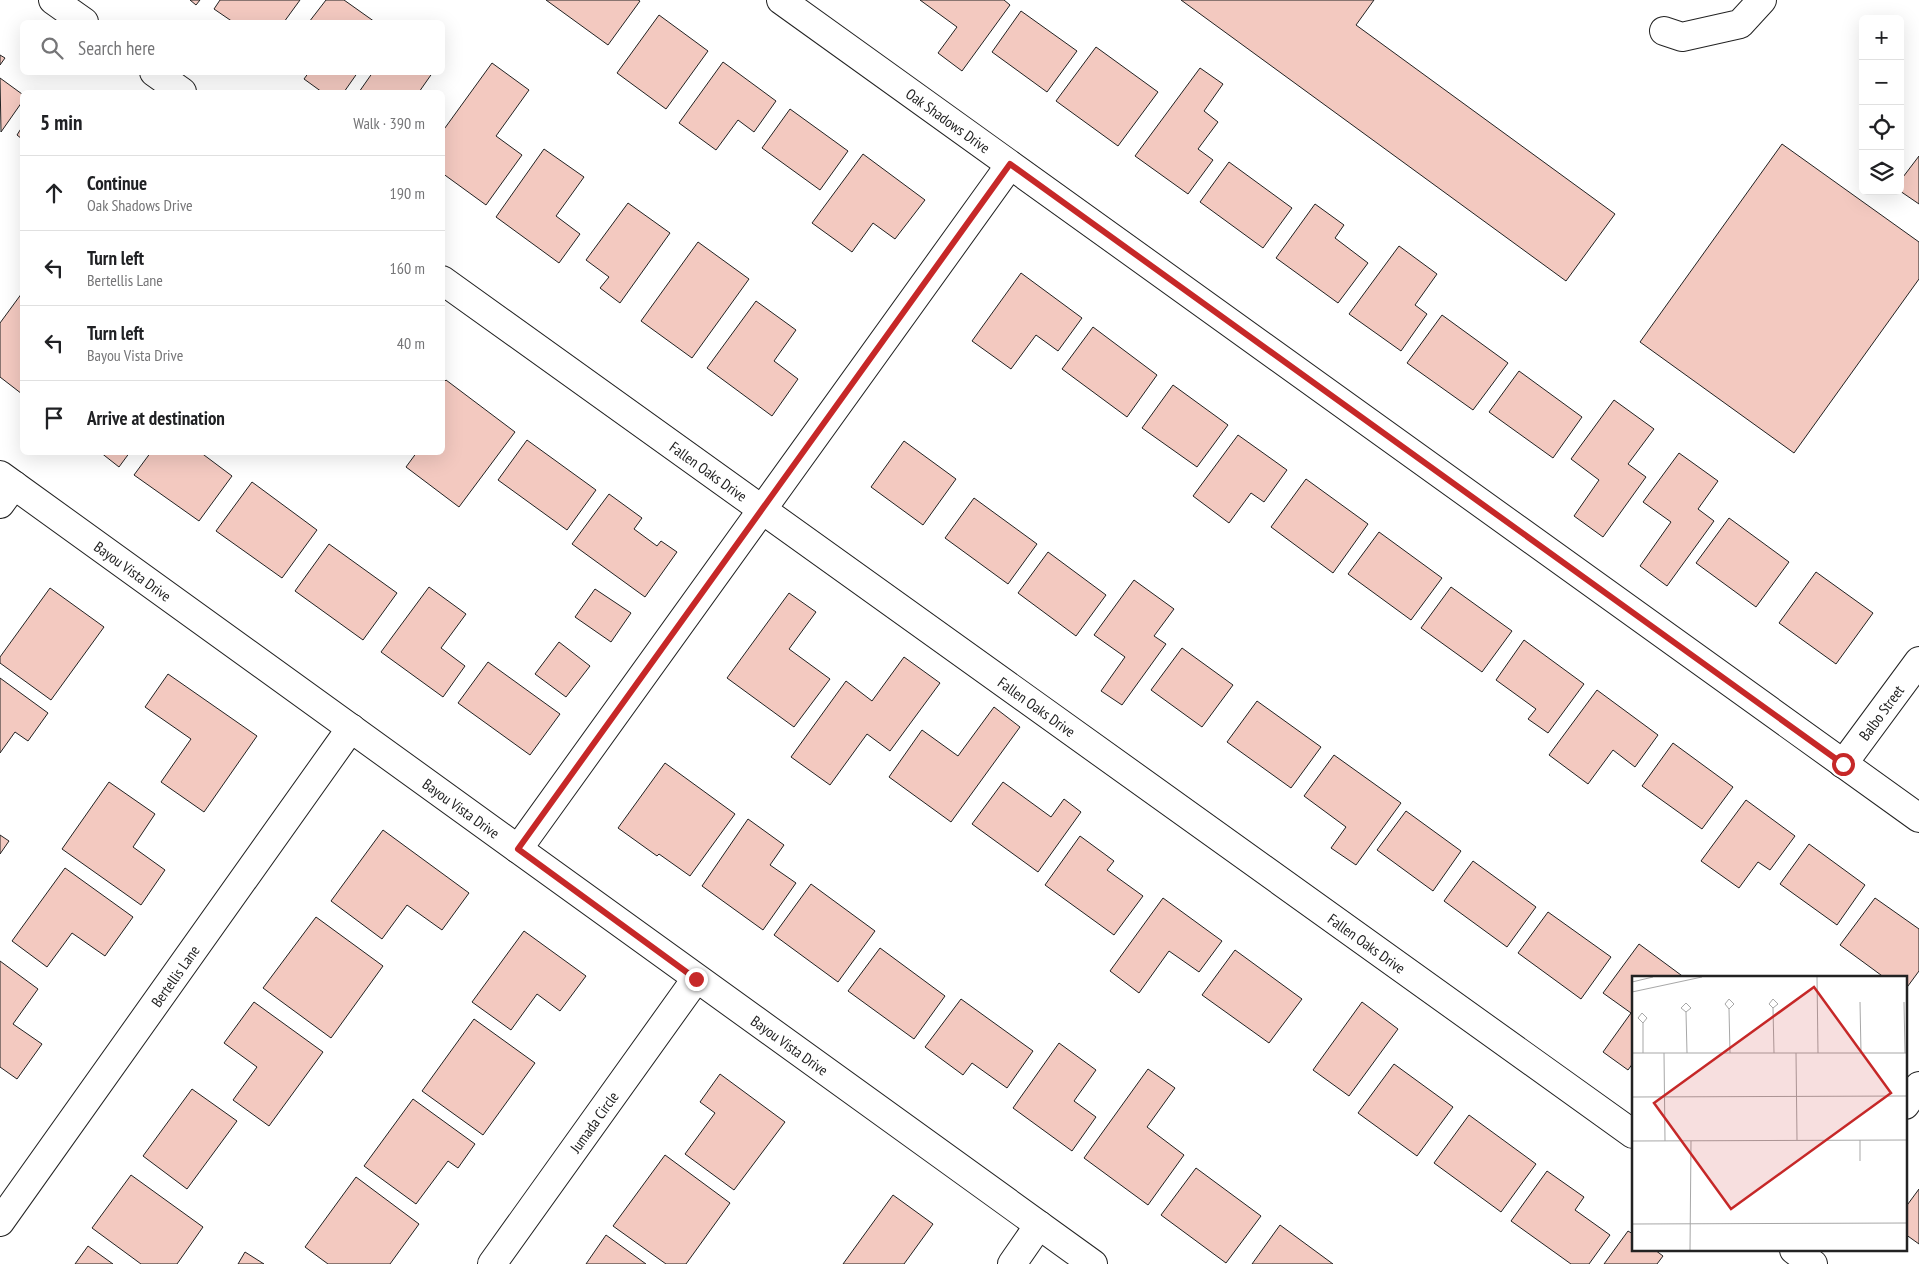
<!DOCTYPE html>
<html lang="en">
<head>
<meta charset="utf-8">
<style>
	body { margin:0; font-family:"PT Sans Narrow",sans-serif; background:#f6f6f6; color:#202124 }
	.controls { position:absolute; right:15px; top:15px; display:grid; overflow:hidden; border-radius:8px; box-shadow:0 5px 20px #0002 }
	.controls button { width:45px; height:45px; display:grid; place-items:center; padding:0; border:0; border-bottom:1px solid #e0e0e0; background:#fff; color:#202124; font:25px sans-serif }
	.stop { position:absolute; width:15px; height:15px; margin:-11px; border:4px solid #c62828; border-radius:50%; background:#fff }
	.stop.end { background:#c62828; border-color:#fff; box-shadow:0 1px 5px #0008 }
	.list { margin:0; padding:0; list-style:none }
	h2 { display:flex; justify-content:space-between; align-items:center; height:65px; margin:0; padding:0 20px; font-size:21px }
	h2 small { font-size:16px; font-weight:400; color:#757577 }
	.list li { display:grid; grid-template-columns:32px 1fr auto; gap:15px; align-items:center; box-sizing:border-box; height:75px; padding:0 20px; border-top:1px solid #e0e0e0 }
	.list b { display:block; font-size:19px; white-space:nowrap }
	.list p { margin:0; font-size:16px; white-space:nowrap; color:#757577 }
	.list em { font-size:16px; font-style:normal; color:#757577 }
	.icon { flex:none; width:28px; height:28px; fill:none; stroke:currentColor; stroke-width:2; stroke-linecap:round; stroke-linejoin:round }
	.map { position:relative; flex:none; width:1919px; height:1264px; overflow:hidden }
	.search { position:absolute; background:#fff; box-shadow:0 5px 20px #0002; left:20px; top:20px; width:425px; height:55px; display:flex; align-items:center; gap:12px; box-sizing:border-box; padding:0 18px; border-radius:8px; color:#757577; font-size:19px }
	.panel { position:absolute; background:#fff; box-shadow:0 5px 20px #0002; left:20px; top:90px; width:425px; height:365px; border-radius:8px }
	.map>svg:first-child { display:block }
	.building { fill:#f3c9c0; stroke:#222 }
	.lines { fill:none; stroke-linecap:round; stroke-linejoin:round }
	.minor-casing { stroke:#222; stroke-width:30 }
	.minor { stroke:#fff; stroke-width:28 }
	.route { stroke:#c62828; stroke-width:6 }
	.labels { text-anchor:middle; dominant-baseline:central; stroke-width:4; stroke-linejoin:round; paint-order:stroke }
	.street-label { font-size:15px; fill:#222; stroke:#fff }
	.inset-road { fill:none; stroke:#a7a7a7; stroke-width:1 }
	.view { fill:#c62828; fill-opacity:0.15; stroke:#c62828; stroke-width:2.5 }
	.inset-edge { fill:none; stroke:#222; stroke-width:2.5 }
</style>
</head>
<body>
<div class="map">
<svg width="1919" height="1264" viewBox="0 0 1919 1264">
	<rect width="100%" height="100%" fill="#fff"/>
	<g class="building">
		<path d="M 190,0 L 200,0 L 196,5 Z"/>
		<path d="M 220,0 L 300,0 L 284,22 L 233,22 L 214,9 Z"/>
		<path d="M 326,0 L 344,0 L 375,22 L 309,22 Z"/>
		<path d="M 546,0 L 638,0 L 640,1 L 608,45 Z"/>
		<path d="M 920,0 L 1004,0 L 1010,5 L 962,71 L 938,53 L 957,27 Z"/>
		<path d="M 1181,0 L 1374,0 L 1356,25 L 1615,214 L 1566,281 Z"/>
		<path d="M 1021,11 L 1077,51 L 1047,92 L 992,52 Z"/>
		<path d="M 659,15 L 708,51 L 666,109 L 617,73 Z"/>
		<path d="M 1096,47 L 1158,92 L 1118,146 L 1056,101 Z"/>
		<path d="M 0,55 L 5,58 L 0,65 Z"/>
		<path d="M 723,62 L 776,101 L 754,132 L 738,120 L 716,150 L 679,123 Z"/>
		<path d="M 492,63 L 529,90 L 496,136 L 522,155 L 486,205 L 442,173 L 442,132 Z"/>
		<path d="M 1200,68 L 1223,84 L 1204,111 L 1218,122 L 1198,149 L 1213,160 L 1188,194 L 1135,156 Z"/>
		<path d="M 309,72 L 358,72 L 344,92 L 322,92 L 304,79 Z"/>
		<path d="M 373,72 L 433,72 L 419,92 L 359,92 Z"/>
		<path d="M 0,78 L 22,94 L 22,102 L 1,132 Z"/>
		<path d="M 790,109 L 848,151 L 820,190 L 762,148 Z"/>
		<path d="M 22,127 L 22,139 L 17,135 Z"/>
		<path d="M 1782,144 L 1919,242 L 1919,279 L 1794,453 L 1640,342 Z"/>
		<path d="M 544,149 L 584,177 L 556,216 L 580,234 L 559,263 L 496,217 Z"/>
		<path d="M 863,154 L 925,200 L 895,239 L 873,223 L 852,252 L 812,223 Z"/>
		<path d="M 1919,156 L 1919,204 L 1900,191 L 1900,181 Z"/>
		<path d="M 1229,162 L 1292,208 L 1263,248 L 1200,202 Z"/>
		<path d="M 628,203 L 670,233 L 620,303 L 600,288 L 609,277 L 586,260 Z"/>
		<path d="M 1315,204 L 1344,225 L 1335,238 L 1368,263 L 1338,303 L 1276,258 Z"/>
		<path d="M 698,242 L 749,279 L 692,358 L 641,321 Z"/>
		<path d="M 1399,246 L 1437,274 L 1415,305 L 1427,314 L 1401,351 L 1349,314 Z"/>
		<path d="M 1021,273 L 1082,318 L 1058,351 L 1036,335 L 1011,369 L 972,341 Z"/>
		<path d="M 22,293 L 22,394 L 0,377 L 0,323 Z"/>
		<path d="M 756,301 L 796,330 L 774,361 L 798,379 L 772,416 L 707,368 Z"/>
		<path d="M 1442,315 L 1508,363 L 1473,410 L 1407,363 Z"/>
		<path d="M 1093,327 L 1157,375 L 1127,417 L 1062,369 Z"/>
		<path d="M 1519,371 L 1582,417 L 1553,458 L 1489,412 Z"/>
		<path d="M 446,380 L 515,432 L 459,507 L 406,467 L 417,452 L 442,452 L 442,384 Z"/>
		<path d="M 1173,385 L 1228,425 L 1197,467 L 1142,428 Z"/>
		<path d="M 1614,400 L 1654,429 L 1628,464 L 1646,477 L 1603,537 L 1574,516 L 1599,480 L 1571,459 Z"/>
		<path d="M 1238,435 L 1287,470 L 1264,502 L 1251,493 L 1229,523 L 1193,496 Z"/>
		<path d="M 527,440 L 596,490 L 567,530 L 498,480 Z"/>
		<path d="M 904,441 L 956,479 L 923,525 L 871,487 Z"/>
		<path d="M 100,452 L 130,452 L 119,467 Z"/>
		<path d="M 151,452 L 200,452 L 232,476 L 199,521 L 134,475 Z"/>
		<path d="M 1679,453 L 1718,481 L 1698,509 L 1714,521 L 1667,586 L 1640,566 L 1671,522 L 1643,502 Z"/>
		<path d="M 1306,479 L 1368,524 L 1333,573 L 1271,527 Z"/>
		<path d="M 252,482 L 317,530 L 282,578 L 216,531 Z"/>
		<path d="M 609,494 L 642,518 L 634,529 L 657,546 L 661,541 L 677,552 L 645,597 L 572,544 Z"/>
		<path d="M 974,498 L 1037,544 L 1008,584 L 945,538 Z"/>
		<path d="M 1729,518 L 1789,562 L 1756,607 L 1696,563 Z"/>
		<path d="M 1379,532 L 1442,578 L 1411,620 L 1348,574 Z"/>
		<path d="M 329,544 L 397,593 L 363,640 L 295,591 Z"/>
		<path d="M 1048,552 L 1106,595 L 1076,636 L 1018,593 Z"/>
		<path d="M 1816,572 L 1873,613 L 1836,664 L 1779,623 Z"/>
		<path d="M 1134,580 L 1174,609 L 1154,636 L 1166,644 L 1122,705 L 1101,691 L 1125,657 L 1094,635 Z"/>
		<path d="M 429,587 L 466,614 L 441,648 L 465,666 L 443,697 L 381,652 Z"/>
		<path d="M 1451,587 L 1512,631 L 1482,672 L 1421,628 Z"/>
		<path d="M 50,588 L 104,627 L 51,700 L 0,663 L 0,657 Z"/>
		<path d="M 595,589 L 631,613 L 611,642 L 575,617 Z"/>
		<path d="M 789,593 L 816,612 L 789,649 L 830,679 L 794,727 L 727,678 Z"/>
		<path d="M 1524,640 L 1584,684 L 1548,733 L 1528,719 L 1536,709 L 1496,680 Z"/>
		<path d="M 559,642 L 590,666 L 566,697 L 535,674 Z"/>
		<path d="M 1182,648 L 1233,685 L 1202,727 L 1151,690 Z"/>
		<path d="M 904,657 L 940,683 L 890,751 L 867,734 L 830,785 L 791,757 L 846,681 L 872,701 Z"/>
		<path d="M 488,662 L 560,714 L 530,755 L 458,703 Z"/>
		<path d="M 168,674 L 257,736 L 204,812 L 161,782 L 191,739 L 145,707 Z"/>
		<path d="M 0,678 L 48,713 L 28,741 L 15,732 L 0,753 Z"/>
		<path d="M 1597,690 L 1658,735 L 1635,767 L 1613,750 L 1588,784 L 1549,755 Z"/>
		<path d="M 1257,701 L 1321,747 L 1291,788 L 1227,742 Z"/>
		<path d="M 994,707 L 1020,727 L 951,822 L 889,777 L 922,730 L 958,756 Z"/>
		<path d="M 1673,743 L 1733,787 L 1702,829 L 1642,786 Z"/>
		<path d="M 1334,755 L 1401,803 L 1356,865 L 1331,848 L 1346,827 L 1304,796 Z"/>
		<path d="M 665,763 L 735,814 L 690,876 L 659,854 L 657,856 L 618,828 Z"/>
		<path d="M 109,782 L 155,814 L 133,847 L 165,870 L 141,905 L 62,849 Z"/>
		<path d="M 1003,782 L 1051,817 L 1064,799 L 1081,812 L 1038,872 L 972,824 Z"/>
		<path d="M 1746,800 L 1795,836 L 1770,870 L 1758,862 L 1739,888 L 1701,861 Z"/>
		<path d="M 1406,811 L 1461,851 L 1433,891 L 1377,850 Z"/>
		<path d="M 748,819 L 784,845 L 770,865 L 796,883 L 763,930 L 702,886 Z"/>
		<path d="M 383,830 L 469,893 L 442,930 L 407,905 L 382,939 L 331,901 Z"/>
		<path d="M 0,835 L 9,841 L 0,854 Z"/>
		<path d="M 1080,836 L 1114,861 L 1107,870 L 1143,896 L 1114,935 L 1045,885 Z"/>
		<path d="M 1809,844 L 1865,885 L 1837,925 L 1780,884 Z"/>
		<path d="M 1473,861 L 1536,907 L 1507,947 L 1444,901 Z"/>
		<path d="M 65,868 L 133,917 L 105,956 L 72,933 L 47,967 L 12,941 Z"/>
		<path d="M 811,884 L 875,931 L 838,982 L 774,935 Z"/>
		<path d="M 1163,898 L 1222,941 L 1199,972 L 1169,951 L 1139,993 L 1110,971 Z"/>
		<path d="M 1875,898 L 1919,929 L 1919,971 L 1905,990 L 1905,978 L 1885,978 L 1840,945 Z"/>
		<path d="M 1548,912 L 1611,957 L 1581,999 L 1518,953 Z"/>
		<path d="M 316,917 L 383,966 L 331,1038 L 263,988 Z"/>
		<path d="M 524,931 L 586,976 L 560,1011 L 537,994 L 511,1030 L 472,1002 Z"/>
		<path d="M 1639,944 L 1685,978 L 1633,978 L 1633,1063 L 1628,1070 L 1603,1052 L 1631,1013 L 1603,993 Z"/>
		<path d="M 880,948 L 945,996 L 914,1039 L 848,991 Z"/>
		<path d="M 1235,950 L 1302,999 L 1269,1043 L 1202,995 Z"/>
		<path d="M 0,961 L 38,989 L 13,1024 L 42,1044 L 17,1079 L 0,1067 Z"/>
		<path d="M 961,999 L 1033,1051 L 1007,1088 L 972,1063 L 963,1075 L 925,1047 Z"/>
		<path d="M 254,1002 L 323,1052 L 269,1126 L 233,1100 L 257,1067 L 224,1043 Z"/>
		<path d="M 1362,1002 L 1398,1029 L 1349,1096 L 1313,1070 Z"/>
		<path d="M 474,1019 L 535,1063 L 483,1135 L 422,1091 Z"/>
		<path d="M 1059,1043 L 1096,1070 L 1074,1101 L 1096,1117 L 1072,1151 L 1013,1108 Z"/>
		<path d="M 1394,1064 L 1453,1107 L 1417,1156 L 1358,1113 Z"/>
		<path d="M 1148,1069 L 1175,1088 L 1147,1127 L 1184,1155 L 1148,1205 L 1084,1158 Z"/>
		<path d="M 720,1074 L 785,1122 L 734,1190 L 685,1154 L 715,1113 L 700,1102 Z"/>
		<path d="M 192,1089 L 237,1121 L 187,1189 L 143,1156 Z"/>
		<path d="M 413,1099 L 475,1144 L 458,1168 L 448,1161 L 416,1204 L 364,1166 Z"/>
		<path d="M 1469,1115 L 1536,1164 L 1501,1212 L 1434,1163 Z"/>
		<path d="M 665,1155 L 730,1203 L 686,1264 L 666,1264 L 613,1226 Z"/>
		<path d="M 1196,1168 L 1261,1216 L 1226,1263 L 1161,1215 Z"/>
		<path d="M 1547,1171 L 1584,1197 L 1575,1210 L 1610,1235 L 1589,1264 L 1571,1264 L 1511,1221 Z"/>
		<path d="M 131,1175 L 203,1227 L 177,1264 L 141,1264 L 92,1228 Z"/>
		<path d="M 356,1177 L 419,1224 L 390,1264 L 328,1264 L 305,1247 Z"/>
		<path d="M 1919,1189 L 1919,1244 L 1905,1234 L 1905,1208 Z"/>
		<path d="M 893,1195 L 933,1224 L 904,1264 L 843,1264 Z"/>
		<path d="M 1280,1225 L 1333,1264 L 1252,1264 Z"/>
		<path d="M 1628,1231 L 1633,1234 L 1633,1250 L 1655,1250 L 1663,1256 L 1657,1264 L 1604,1264 Z"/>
		<path d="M 606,1235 L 646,1264 L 586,1264 Z"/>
		<path d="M 88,1246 L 113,1264 L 75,1264 Z"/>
		<path d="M 245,1252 L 264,1264 L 238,1264 Z"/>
	</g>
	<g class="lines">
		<g class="minor-casing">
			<g id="minor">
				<path d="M 53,0 L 84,22"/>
				<path id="s1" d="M 781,0 L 1919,818"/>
				<path d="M 1664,31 L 1682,37 L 1740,24 L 1762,0"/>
				<path d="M 154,72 L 182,92"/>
				<path id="s2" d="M 442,280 L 1633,1134"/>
				<path id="s3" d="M 0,475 L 1093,1264"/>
				<path d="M 0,504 L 14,485"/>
				<path id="s4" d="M 1843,764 L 1919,661"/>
				<path d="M 518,849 L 1010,165"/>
				<path d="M 1905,1105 L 1919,1086"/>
				<path id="s5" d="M 0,1222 L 351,728"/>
				<path d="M 1794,1250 L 1813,1264"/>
				<path id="s6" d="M 492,1264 L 696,979"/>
				<path d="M 1012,1264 L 1039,1225"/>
			</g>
		</g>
		<use href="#minor" class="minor"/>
	</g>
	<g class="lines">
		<path class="route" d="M 696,979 L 518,849 L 1010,164 L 1843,764"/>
	</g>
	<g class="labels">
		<g class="street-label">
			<text stroke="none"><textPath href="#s1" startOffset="206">Oak Shadows Drive</textPath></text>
			<text stroke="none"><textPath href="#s2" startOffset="328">Fallen Oaks Drive</textPath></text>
			<text stroke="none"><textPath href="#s3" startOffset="164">Bayou Vista Drive</textPath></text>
			<text stroke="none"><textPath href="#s2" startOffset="732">Fallen Oaks Drive</textPath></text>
			<text stroke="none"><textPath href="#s4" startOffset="64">Balbo Street</textPath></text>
			<text stroke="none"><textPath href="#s3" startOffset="569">Bayou Vista Drive</textPath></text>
			<text stroke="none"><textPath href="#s2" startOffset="1138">Fallen Oaks Drive</textPath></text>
			<text stroke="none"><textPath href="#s5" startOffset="302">Bertellis Lane</textPath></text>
			<text stroke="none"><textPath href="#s3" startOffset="974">Bayou Vista Drive</textPath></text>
			<text stroke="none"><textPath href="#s6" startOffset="175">Jumada Circle</textPath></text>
		</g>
	</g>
	<g transform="translate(1632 976)">
		<rect width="275" height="275" fill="#fff"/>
		<path class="inset-road" d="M 185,1 L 186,77M 0,6 L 21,1M 0,16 L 70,1M 228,26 L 229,77M 272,26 L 273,77M 141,32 L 146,28 L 141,23 L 137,28 L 141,32 L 142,77M 97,33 L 102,28 L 97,23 L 93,28 L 97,33 L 98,77M 54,36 L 59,32 L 54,27 L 49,32 L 54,36 L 55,77M 11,47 L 6,42 L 10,37 L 15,42 L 11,47 L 11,77M 0,77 L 275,77M 32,77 L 33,165M 164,77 L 165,164M 0,121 L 275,120M 0,165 L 275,164M 228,185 L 228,164M 0,248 L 275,247M 58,274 L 59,165"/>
		<path class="view" d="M 182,11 L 259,117 L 99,233 L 22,127 Z"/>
		<rect width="275" height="275" class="inset-edge"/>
	</g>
</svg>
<div class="controls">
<button>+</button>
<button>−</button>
<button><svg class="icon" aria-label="locate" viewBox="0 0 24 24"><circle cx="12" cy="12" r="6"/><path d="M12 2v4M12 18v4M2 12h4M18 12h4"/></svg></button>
<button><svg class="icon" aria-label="layers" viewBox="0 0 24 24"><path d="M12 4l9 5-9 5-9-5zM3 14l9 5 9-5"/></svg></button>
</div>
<div class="stop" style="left:1843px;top:764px"></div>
<div class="stop end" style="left:696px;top:979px"></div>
<div class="search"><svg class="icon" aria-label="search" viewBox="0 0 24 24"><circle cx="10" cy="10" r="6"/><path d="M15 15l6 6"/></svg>Search here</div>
<section class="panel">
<h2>5 min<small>Walk · 390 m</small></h2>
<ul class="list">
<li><svg class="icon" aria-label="ahead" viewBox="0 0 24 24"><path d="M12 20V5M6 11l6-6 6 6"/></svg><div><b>Continue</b><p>Oak Shadows Drive</p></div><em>190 m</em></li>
<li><svg class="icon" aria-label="left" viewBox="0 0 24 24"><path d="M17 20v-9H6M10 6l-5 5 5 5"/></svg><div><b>Turn left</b><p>Bertellis Lane</p></div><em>160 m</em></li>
<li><svg class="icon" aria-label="left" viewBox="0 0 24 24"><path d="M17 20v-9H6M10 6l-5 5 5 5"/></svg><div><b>Turn left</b><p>Bayou Vista Drive</p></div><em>40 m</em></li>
<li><svg class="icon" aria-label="arrive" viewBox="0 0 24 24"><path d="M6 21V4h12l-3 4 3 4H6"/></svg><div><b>Arrive at destination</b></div></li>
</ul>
</section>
</div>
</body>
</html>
